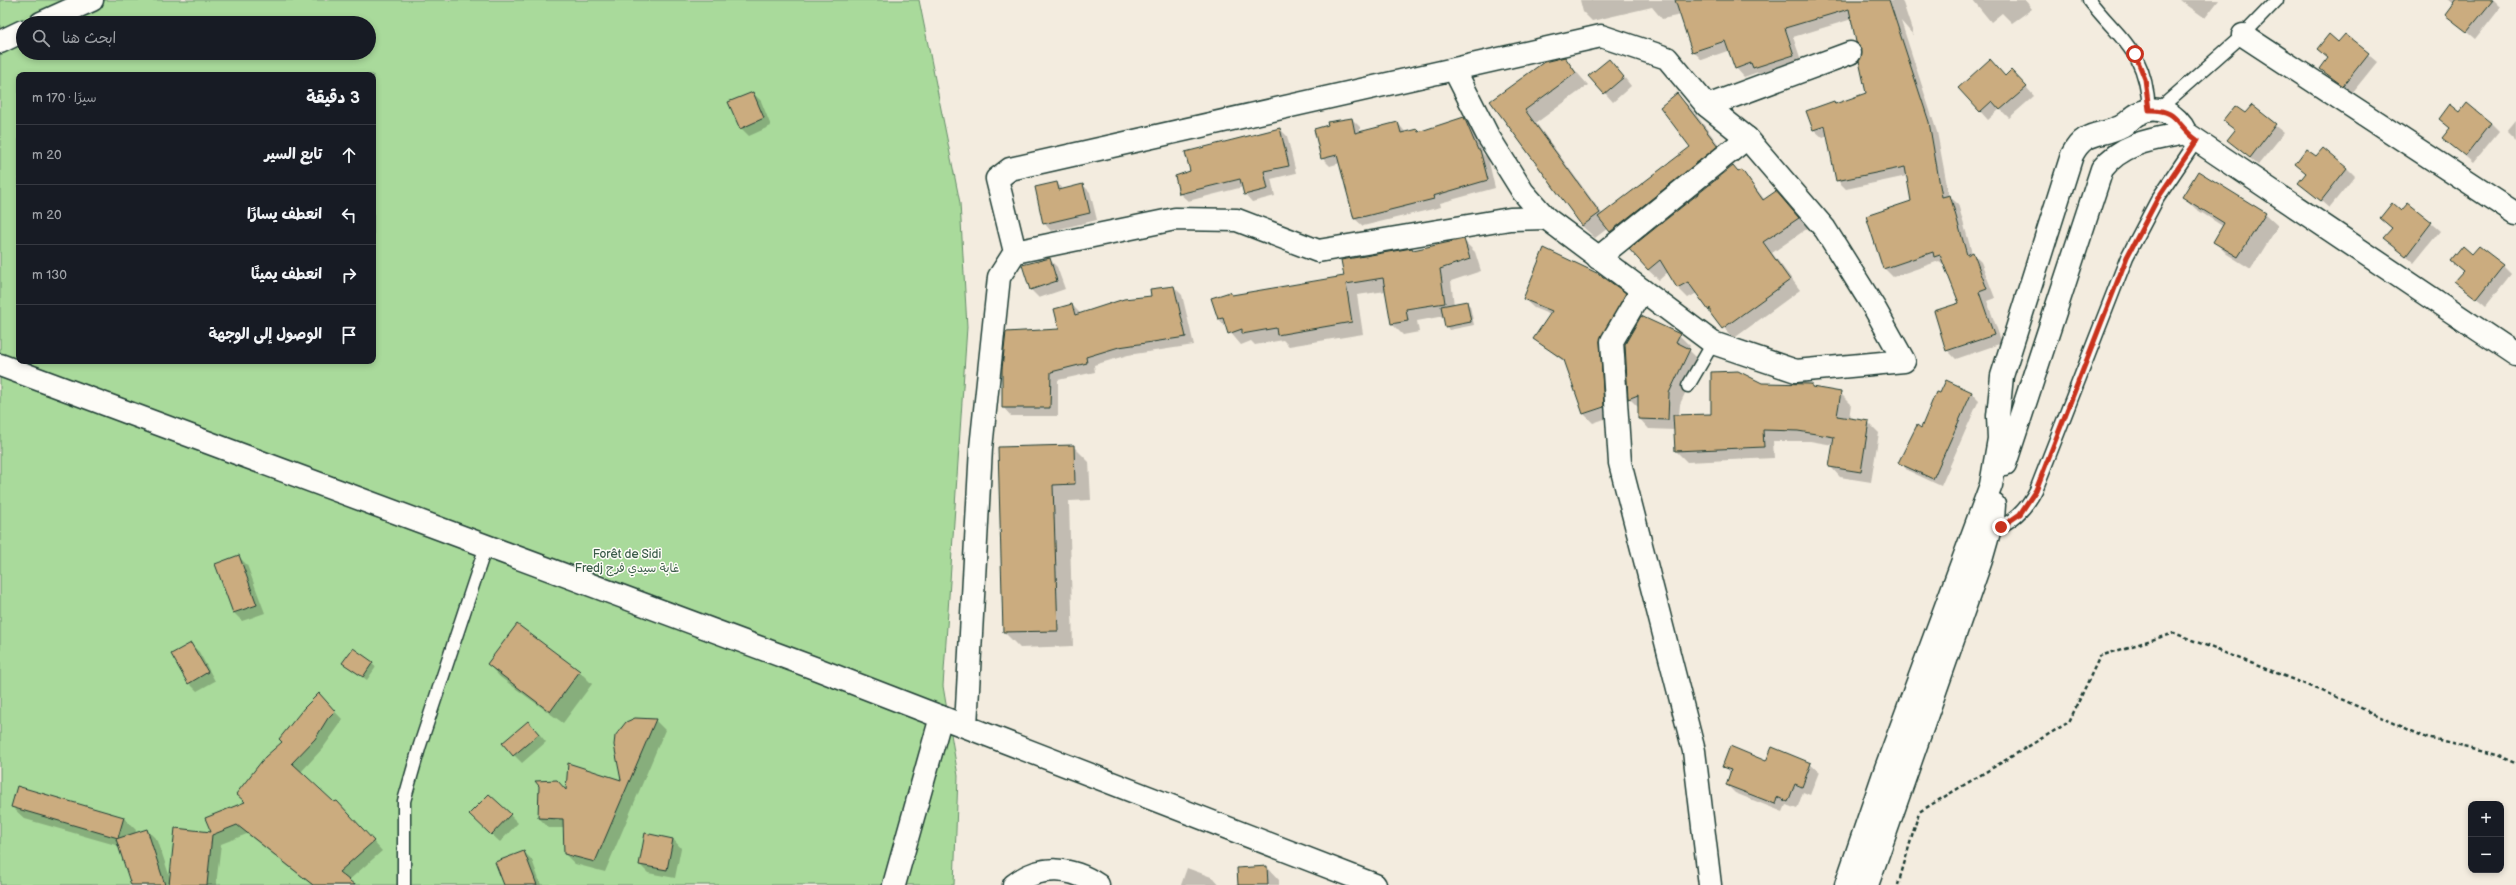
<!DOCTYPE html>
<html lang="ar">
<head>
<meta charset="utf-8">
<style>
	body { margin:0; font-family:"Balsamiq Sans","Playpen Sans Arabic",sans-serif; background:#242831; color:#f1f3f6; direction:rtl }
	.controls { position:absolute; right:12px; bottom:12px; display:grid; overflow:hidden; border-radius:8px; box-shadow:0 2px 6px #0003 }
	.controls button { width:36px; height:36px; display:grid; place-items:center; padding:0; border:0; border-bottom:1px solid #363941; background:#171b24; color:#f1f3f6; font:20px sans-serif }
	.stop { position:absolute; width:12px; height:12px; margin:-9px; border:3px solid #c8321e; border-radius:50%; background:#fff }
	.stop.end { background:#c8321e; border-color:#fff; box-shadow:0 1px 4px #0008 }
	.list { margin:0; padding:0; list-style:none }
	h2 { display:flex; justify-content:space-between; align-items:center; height:52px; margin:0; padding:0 16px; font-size:17px }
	h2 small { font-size:13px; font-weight:400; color:#9ea1a6 }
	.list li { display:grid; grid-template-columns:26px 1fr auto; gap:12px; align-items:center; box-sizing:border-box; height:60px; padding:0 16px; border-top:1px solid #363941 }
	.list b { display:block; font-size:15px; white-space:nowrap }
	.list em { font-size:13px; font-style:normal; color:#9ea1a6 }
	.icon { flex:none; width:22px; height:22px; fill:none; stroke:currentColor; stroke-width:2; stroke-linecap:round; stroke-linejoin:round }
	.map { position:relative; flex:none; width:2516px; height:885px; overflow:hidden; direction:ltr }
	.search { position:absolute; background:#171b24; box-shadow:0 2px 6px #0003; left:16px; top:16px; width:360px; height:44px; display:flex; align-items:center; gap:10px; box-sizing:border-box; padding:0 14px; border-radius:22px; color:#9ea1a6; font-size:15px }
	.panel { position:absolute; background:#171b24; box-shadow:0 2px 6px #0003; left:16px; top:72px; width:360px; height:292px; border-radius:8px; direction:rtl }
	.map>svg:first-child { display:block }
	.green { fill:#a9da9b; stroke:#648c68; fill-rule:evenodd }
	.shadow { fill:#0003 }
	.building { fill:#cbac7f; stroke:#1f3d34 }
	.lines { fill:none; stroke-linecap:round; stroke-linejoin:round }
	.lane-casing { stroke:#1f3d34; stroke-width:15 }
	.street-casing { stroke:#1f3d34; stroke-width:25 }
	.secondary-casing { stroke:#1f3d34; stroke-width:25 }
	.path { stroke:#1f3d34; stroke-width:2.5; stroke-dasharray:4 3; stroke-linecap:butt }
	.lane { stroke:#fdfcf7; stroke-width:12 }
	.street { stroke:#fdfcf7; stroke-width:22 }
	.secondary { stroke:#fdfcf7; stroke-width:22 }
	.route { stroke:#c8321e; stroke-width:5 }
	.labels { text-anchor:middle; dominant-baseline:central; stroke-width:3; stroke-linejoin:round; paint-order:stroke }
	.park-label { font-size:12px; fill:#3b5c49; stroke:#fdfcf7 }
</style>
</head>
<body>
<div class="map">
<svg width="2516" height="885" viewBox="0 0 2516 885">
	<rect width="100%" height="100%" fill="#f3ecdf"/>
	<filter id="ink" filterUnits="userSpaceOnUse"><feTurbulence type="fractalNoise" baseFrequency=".025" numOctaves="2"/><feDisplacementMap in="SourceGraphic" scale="8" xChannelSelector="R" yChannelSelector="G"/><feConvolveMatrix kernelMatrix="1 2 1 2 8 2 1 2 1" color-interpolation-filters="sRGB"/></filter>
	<g filter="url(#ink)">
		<path class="green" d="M 0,0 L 919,0 L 960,203 L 967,327 L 943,686 L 958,776 L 954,885 L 0,885 ZM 23,23 L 369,23 L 369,53 L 23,53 ZM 19,75 L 373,75 L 373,361 L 19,361 Z"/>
		<g class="shadow">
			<path d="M 1580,0 L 1902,0 L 1914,36 L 1901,21 L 1937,132 L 1949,196 L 1958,204 L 1972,253 L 1981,262 L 1995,298 L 1987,301 L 2002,343 L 1956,359 L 1947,350 L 1960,304 L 1945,265 L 1939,261 L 1893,277 L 1884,268 L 1912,201 L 1907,176 L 1846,189 L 1837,180 L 1828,136 L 1823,138 L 1814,130 L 1808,112 L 1833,102 L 1836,105 L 1867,94 L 1863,49 L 1852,19 L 1793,37 L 1802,63 L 1762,76 L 1758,72 L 1744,77 L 1736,68 L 1730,50 L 1702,60 L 1693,51 L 1681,15 L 1662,19 L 1652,7 L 1592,21 L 1583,12 Z"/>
			<path d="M 1973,0 L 2025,0 L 2032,9 L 2012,23 L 2002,13 L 1991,22 Z"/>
			<path d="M 2180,0 L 2219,0 L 2205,18 Z"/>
			<path d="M 2447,0 L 2494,0 L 2501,7 L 2476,39 L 2446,14 L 2453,5 Z"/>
			<path d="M 2345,35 L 2377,62 L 2352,93 L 2321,69 L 2329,59 L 2318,49 L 2338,44 Z"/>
			<path d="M 1564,58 L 1588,85 L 1536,123 L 1603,215 L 1692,147 L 1677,95 L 1690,107 L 1729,158 L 1623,244 L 1608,228 L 1595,238 L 1582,226 L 1491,101 Z"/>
			<path d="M 1617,68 L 1631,86 L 1613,102 L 1590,76 Z"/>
			<path d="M 2005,77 L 2019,79 L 2034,96 L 2009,118 L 2000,109 L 1988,120 L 1980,111 Z"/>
			<path d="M 753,93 L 761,101 L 771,126 L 749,136 L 741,128 Z"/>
			<path d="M 2252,107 L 2284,133 L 2258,165 L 2228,140 L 2236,131 L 2225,121 L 2245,115 Z"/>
			<path d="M 2460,113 L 2491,123 L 2499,131 L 2473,163 L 2444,138 L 2451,129 L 2440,119 Z"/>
			<path d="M 1464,118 L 1471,125 L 1483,154 L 1488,158 L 1495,188 L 1440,203 L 1441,207 L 1363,226 L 1355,219 L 1340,163 L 1330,166 L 1322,158 L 1352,119 L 1360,127 L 1360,133 L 1398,123 L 1406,133 L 1417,130 L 1420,133 Z"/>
			<path d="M 2516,121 L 2516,141 L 2507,132 Z"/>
			<path d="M 1280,129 L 1287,136 L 1296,173 L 1271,179 L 1275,196 L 1252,202 L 1245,194 L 1243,187 L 1188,201 L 1180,194 L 1191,172 Z"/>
			<path d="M 2316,158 L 2347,168 L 2355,176 L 2329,208 L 2300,183 L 2307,174 L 2296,164 Z"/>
			<path d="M 1742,171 L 1765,200 L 1776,192 L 1808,228 L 1772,253 L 1800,290 L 1733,339 L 1697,293 L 1688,298 L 1678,288 L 1668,272 L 1659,280 L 1648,270 Z"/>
			<path d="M 1057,183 L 1063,190 L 1083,185 L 1090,192 L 1097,220 L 1051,231 L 1044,223 Z"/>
			<path d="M 2183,197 L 2265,214 L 2278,226 L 2251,269 L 2227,254 L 2214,241 L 2224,227 L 2196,209 Z"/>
			<path d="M 2408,204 L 2440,231 L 2414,263 L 2385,238 L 2392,229 L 2381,218 L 2401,212 Z"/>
			<path d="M 1463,240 L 1475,252 L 1481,271 L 1451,281 L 1454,305 L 1467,303 L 1470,306 L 1474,325 L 1449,330 L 1446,326 L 1444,316 L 1417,321 L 1419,332 L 1403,335 L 1392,324 L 1386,291 L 1357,295 L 1363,334 L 1289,346 L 1283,340 L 1255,345 L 1251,341 L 1241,345 L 1219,319 L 1230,293 L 1233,296 L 1345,277 L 1412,249 L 1414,251 Z"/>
			<path d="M 2473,255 L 2503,266 L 2511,274 L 2486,306 L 2456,281 L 2463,272 L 2452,261 Z"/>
			<path d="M 1049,259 L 1057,267 L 1065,289 L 1039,298 L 1031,290 L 1023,266 Z"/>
			<path d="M 1174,287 L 1182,295 L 1194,345 L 1128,355 L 1094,365 L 1095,372 L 1058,380 L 1058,416 L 1011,416 L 1003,407 L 1060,330 L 1072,305 L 1081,314 L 1152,297 Z"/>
			<path d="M 1625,294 L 1634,303 L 1609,351 L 1613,416 L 1593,423 L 1584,414 L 1566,363 L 1534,338 L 1551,315 L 1534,308 L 1524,299 Z"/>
			<path d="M 1679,335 L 1690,346 L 1688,349 L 1700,361 L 1680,404 L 1679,416 L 1712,415 L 1762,384 L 1811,385 L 1815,389 L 1840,393 L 1851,404 L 1849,419 L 1868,422 L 1879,433 L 1871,482 L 1840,477 L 1830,466 L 1833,445 L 1810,441 L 1773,441 L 1774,458 L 1687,462 L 1676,451 L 1675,430 L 1649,429 L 1639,418 L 1639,408 L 1629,398 Z"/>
			<path d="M 1972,393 L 1979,400 L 1941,486 L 1907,470 L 1900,462 L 1922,429 L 1941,395 Z"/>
			<path d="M 1073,446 L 1089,462 L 1091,500 L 1069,501 L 1073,646 L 1020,648 L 1004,632 L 999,448 Z"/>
			<path d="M 239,557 L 247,565 L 265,613 L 242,621 L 234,613 L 216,564 Z"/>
			<path d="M 517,626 L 580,672 L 592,684 L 563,723 L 500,677 L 488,664 Z"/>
			<path d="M 191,644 L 199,652 L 215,681 L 197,691 L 189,683 Z"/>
			<path d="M 353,650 L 376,667 L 367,680 L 343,663 Z"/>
			<path d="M 319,695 L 343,720 L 323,748 L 301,772 L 334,804 L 345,811 L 382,851 L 348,881 L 353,885 L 312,885 L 247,834 L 221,844 L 216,885 L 132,885 L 119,846 L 25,819 L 12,807 L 124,818 L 136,830 L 135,834 L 147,830 L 158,841 L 171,881 L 212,833 L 246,802 L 284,742 Z"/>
			<path d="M 635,719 L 655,720 L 665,730 L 605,872 L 575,864 L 565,854 L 565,828 L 549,828 L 539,818 L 567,791 L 622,781 L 615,745 L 620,728 Z"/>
			<path d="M 536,730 L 546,742 L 522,763 L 514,755 Z"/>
			<path d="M 1767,762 L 1810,764 L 1819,772 L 1810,795 L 1803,792 L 1797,809 L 1786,805 L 1783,812 L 1735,793 L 1727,785 L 1731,774 L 1723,766 Z"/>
			<path d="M 510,815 L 518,823 L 500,842 L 478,822 Z"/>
			<path d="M 673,839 L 681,848 L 675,878 L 648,873 L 640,865 Z"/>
			<path d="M 524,852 L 532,860 L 541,885 L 505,885 Z"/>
			<path d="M 1267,867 L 1279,880 L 1279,885 L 1239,885 Z"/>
			<path d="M 1187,868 L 1214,878 L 1220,885 L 1181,885 Z"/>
		</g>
		<g class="building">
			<path d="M 1675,0 L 1889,0 L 1929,122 L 1942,197 L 1950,195 L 1967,255 L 1973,252 L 1987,289 L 1979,292 L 1994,335 L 1946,351 L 1934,311 L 1959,303 L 1940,255 L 1934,257 L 1933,252 L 1883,269 L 1866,216 L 1911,201 L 1905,167 L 1836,181 L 1825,126 L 1813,130 L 1806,111 L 1834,101 L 1835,104 L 1866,93 L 1859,61 L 1862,49 L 1856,42 L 1849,9 L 1785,28 L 1794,55 L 1753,68 L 1751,63 L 1735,69 L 1725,41 L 1692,52 Z"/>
			<path d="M 2456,0 L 2493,0 L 2467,32 L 2445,15 Z"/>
			<path d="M 2329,34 L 2338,42 L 2345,34 L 2369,53 L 2343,86 L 2320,69 L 2328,58 L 2317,49 Z"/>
			<path d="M 1565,57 L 1576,73 L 1525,110 L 1600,213 L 1582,226 L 1490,101 L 1544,62 Z"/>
			<path d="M 1609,59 L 1624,77 L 1604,94 L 1588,76 Z"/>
			<path d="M 1990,59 L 2005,76 L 2011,70 L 2027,87 L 2000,110 L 1992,101 L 1980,112 L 1958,88 Z"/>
			<path d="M 753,92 L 764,118 L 740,129 L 728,102 Z"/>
			<path d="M 1677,93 L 1718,146 L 1610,232 L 1598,217 L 1690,147 L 1660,107 Z"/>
			<path d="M 2467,103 L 2491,123 L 2465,156 L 2442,138 L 2450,128 L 2439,119 L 2450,104 L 2460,112 Z"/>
			<path d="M 2252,105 L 2276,124 L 2250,158 L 2227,140 L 2235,130 L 2223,121 L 2235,106 L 2245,113 Z"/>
			<path d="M 1464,117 L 1478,150 L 1480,150 L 1488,180 L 1433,196 L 1434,199 L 1354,219 L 1337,155 L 1321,159 L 1314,129 L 1328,125 L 1327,122 L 1352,118 L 1355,133 L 1398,122 L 1401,133 L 1417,129 L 1418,132 Z"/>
			<path d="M 1280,128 L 1289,166 L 1264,171 L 1268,189 L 1244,195 L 1240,179 L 1179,194 L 1175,176 L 1190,171 L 1185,152 Z"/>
			<path d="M 2323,148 L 2347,168 L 2321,201 L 2298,183 L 2306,173 L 2295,164 L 2306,149 L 2316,156 Z"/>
			<path d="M 1733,166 L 1738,172 L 1742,170 L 1763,200 L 1776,191 L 1799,218 L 1763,242 L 1790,280 L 1722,329 L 1710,313 L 1710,308 L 1709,311 L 1688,282 L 1677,288 L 1660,260 L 1648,270 L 1629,249 Z"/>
			<path d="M 2198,171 L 2266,213 L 2238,257 L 2213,242 L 2224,223 L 2182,197 Z"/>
			<path d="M 1057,182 L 1059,190 L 1083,184 L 1090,213 L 1043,224 L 1035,187 Z"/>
			<path d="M 2392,203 L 2401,211 L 2408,203 L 2432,222 L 2406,256 L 2383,238 L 2392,228 L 2380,218 Z"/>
			<path d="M 1464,239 L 1470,259 L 1440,269 L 1445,303 L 1406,309 L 1408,321 L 1391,324 L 1383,278 L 1346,284 L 1352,322 L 1277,335 L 1276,328 L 1242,334 L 1242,329 L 1228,334 L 1223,318 L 1218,319 L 1211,298 L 1230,292 L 1232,295 L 1344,276 L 1341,260 L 1412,248 L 1413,250 Z"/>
			<path d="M 2463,246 L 2472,254 L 2479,246 L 2504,265 L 2477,299 L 2454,281 L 2463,271 L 2451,261 Z"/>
			<path d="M 1544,248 L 1599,274 L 1626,293 L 1600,341 L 1604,407 L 1583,414 L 1564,360 L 1533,339 L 1552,311 L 1523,299 Z"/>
			<path d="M 1050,258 L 1057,281 L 1030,290 L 1022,265 Z"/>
			<path d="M 1174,286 L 1186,337 L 1119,347 L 1086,357 L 1087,363 L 1051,372 L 1050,408 L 1002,408 L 1002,369 L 1006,332 L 1059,329 L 1054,309 L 1072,304 L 1075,315 L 1124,299 L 1151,296 L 1150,289 Z"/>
			<path d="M 1467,301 L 1471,322 L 1445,327 L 1441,306 Z"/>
			<path d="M 1641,316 L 1680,334 L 1676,342 L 1690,349 L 1669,393 L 1668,420 L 1638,419 L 1638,395 L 1628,399 L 1625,344 Z"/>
			<path d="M 1738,371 L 1762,383 L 1812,384 L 1812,387 L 1841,392 L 1837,416 L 1869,421 L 1861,472 L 1829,467 L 1834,437 L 1798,431 L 1763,430 L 1764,447 L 1675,451 L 1673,415 L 1711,414 L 1711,372 Z"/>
			<path d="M 1946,380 L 1972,392 L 1933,479 L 1898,463 L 1917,425 L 1921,428 L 1936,392 L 1940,393 Z"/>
			<path d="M 1074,445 L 1075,484 L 1053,485 L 1058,631 L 1003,632 L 998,447 Z"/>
			<path d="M 239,555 L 257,605 L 233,613 L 215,564 Z"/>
			<path d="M 517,624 L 580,671 L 550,712 L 487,664 Z"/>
			<path d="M 191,643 L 208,672 L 188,684 L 171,654 Z"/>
			<path d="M 353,648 L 373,662 L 363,677 L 342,663 Z"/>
			<path d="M 319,693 L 335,711 L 328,718 L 315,739 L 292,763 L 334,802 L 337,801 L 374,841 L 339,872 L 355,885 L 313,885 L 237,825 L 212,835 L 207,885 L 169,885 L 175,828 L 211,832 L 205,818 L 245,802 L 236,794 L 265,757 L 282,742 L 279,739 L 304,708 Z"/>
			<path d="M 635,718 L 656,719 L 595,862 L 564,854 L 563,819 L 538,818 L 539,786 L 535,781 L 557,780 L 566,790 L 568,763 L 621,780 L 614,745 L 615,736 L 626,722 Z"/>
			<path d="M 528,721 L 539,734 L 513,756 L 502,743 Z"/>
			<path d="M 1730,746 L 1766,761 L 1772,747 L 1811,763 L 1802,787 L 1795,784 L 1788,802 L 1777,797 L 1775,804 L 1726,785 L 1731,770 L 1722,767 Z"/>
			<path d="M 17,786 L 124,817 L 118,838 L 11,807 Z"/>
			<path d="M 489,794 L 511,814 L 491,835 L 469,814 Z"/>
			<path d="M 147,829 L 165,885 L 131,885 L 116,839 Z"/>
			<path d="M 645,833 L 673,839 L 667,870 L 639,865 Z"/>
			<path d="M 524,851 L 537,885 L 504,885 L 495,862 Z"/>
			<path d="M 1267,866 L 1268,885 L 1238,885 L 1237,868 Z"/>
		</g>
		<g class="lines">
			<g class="lane-casing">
				<g id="lane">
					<path d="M 2089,0 C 2122,42 2146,51 2149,110"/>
					<path d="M 2158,110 L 2243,35 L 2277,0"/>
					<path d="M 1688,386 L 1713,343"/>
					<path d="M 1990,531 C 2012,523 2025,511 2036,490 L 2127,257 L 2158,198 L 2197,140"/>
					<path d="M 404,885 L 404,801 L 420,745 L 486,546"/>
				</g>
			</g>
			<g class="street-casing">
				<g id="street">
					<path d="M 41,23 L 92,0"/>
					<path d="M 2243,35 L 2516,214"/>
					<path d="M 0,42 L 23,31"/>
					<path d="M 1707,106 L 1850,53"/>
					<path d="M 1015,252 L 1175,219 L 1237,220 L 1318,251 L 1510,219 L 1546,218"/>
					<path d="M 1598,258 L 1747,138"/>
					<path d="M 1642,290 L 1612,341 L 1620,463 L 1694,751 L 1710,885"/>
					<path d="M 2005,464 L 2102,169 C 2123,142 2154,139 2186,133"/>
					<path d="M 966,726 L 981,448 L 999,277 L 1015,252 L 997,179 L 1010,169 L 1601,36 L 1667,58 L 1707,106 L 1747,138 L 1825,229 L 1875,309 L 1904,361 L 1796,371 L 1713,343 L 1546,218 L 1523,192 L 1488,136 L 1454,69"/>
					<path d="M 894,885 L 941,717"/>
					<path d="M 1014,885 C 1040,864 1072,867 1098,885"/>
					<path d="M 1846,885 L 1886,768 L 1991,485 L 1999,439 L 1998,416 L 2002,376 L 2072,155 C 2085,130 2099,137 2120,127 C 2127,124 2132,117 2138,114 C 2158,103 2177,114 2186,133 L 2516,355"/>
					<path d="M 1867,885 L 1981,560 L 1993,518 L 1994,505"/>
				</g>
			</g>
			<g class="secondary-casing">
				<path id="secondary" d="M 0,365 L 817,669 L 1375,885"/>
			</g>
			<path class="path" d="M 1898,885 L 1919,812 L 2069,722 L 2100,656 L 2174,633 L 2330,694 L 2427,738 L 2497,755 L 2516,763"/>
			<use href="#lane" class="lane"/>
			<use href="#street" class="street"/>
			<use href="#secondary" class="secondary"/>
		</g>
	</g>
	<g class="lines" filter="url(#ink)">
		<path class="route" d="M 2001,527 L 2020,514 L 2036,490 L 2127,257 L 2158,198 L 2197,140 C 2176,126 2179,109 2149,110 L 2145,79 L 2135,54"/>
	</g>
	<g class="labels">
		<g class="park-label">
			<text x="627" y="554">Forêt de Sidi<tspan x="627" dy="14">Fredj غابة سيدي فرج</tspan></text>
		</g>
	</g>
</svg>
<div class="controls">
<button>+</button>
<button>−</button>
</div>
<div class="stop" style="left:2135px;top:54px"></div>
<div class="stop end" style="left:2001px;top:527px"></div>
<div class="search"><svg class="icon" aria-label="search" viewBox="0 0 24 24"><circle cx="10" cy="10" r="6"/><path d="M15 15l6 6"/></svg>ابحث هنا</div>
<section class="panel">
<h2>3 دقيقة<small>سيرًا · 170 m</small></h2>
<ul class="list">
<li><svg class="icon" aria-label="ahead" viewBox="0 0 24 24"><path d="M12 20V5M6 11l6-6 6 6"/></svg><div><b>تابع السير</b></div><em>20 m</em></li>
<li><svg class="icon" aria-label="left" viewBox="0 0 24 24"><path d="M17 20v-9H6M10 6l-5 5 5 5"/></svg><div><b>انعطف يسارًا</b></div><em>20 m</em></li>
<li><svg class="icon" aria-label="right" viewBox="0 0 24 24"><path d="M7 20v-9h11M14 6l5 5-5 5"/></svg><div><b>انعطف يمينًا</b></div><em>130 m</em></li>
<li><svg class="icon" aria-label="arrive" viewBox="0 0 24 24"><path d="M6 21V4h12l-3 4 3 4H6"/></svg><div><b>الوصول إلى الوجهة</b></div></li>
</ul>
</section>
</div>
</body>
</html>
